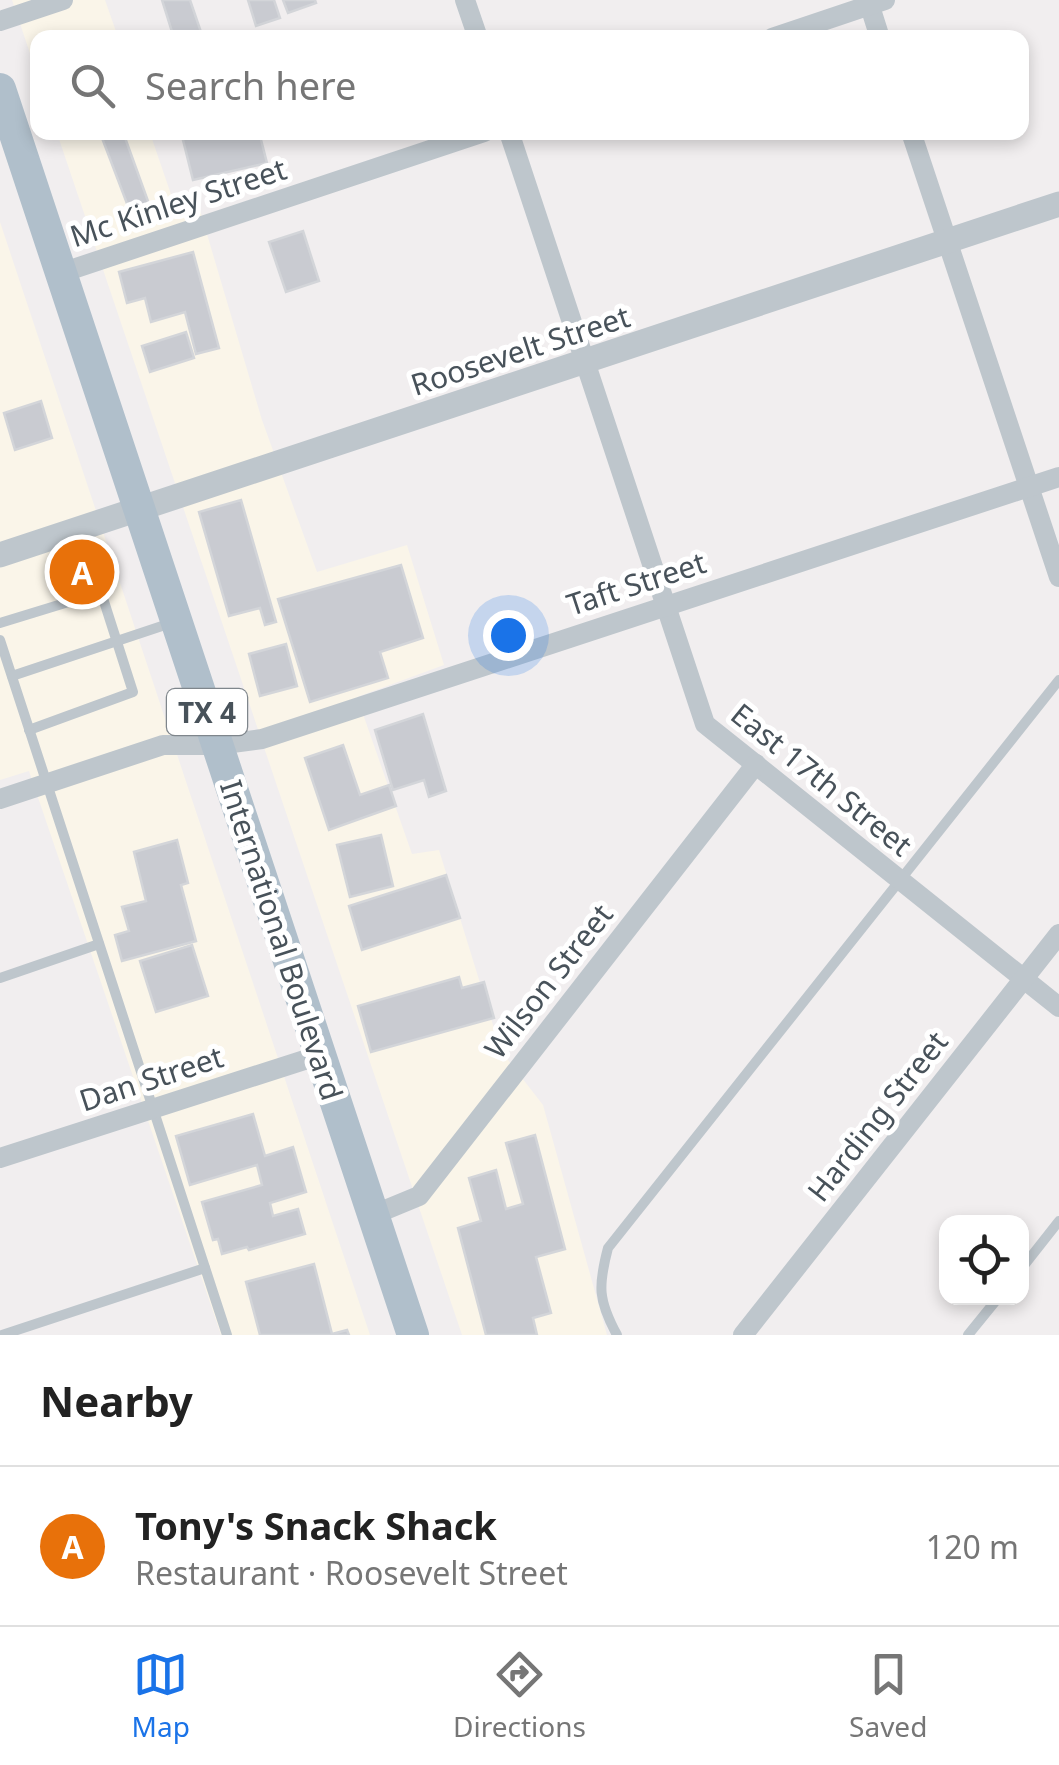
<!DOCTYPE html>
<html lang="en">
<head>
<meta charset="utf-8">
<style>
	body { margin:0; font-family:"Noto Sans",sans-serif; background:#f6f6f6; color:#222 }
	.controls { position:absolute; right:30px; bottom:30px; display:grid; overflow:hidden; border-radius:20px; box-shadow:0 5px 15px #0003 }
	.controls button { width:90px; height:90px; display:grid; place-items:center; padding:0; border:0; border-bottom:2px solid #e0e0e0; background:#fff; color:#222; font:50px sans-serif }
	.you { position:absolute; left:508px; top:635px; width:35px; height:35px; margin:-25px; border:8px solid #fff; border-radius:50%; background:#1a73e8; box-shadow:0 0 0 15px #1a73e833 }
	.badge { display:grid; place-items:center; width:65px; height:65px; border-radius:50%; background:#1a73e8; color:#fff; font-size:32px; font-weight:700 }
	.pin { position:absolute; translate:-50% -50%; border:5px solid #fff; box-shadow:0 2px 10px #0006 }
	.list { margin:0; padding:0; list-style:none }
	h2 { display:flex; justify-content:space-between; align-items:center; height:130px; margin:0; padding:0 40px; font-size:42px }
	h2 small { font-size:32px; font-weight:400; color:#767676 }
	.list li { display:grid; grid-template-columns:65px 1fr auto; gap:30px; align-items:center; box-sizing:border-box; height:160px; padding:0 40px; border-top:2px solid #e0e0e0 }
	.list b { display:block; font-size:38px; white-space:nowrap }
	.list p { margin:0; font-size:32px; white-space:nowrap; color:#767676 }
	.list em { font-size:32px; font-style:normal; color:#767676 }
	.icon { flex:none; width:55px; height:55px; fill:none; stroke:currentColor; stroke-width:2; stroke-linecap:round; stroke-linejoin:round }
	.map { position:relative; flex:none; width:1059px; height:1335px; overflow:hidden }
	.search { position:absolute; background:#fff; box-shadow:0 5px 15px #0003; left:30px; right:30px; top:30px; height:110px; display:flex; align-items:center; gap:25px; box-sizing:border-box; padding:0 35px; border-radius:20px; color:#767676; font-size:38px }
	.sheet { height:290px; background:#fff }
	nav { display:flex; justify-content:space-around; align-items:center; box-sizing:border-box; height:140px; border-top:2px solid #e0e0e0; background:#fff; font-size:28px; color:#767676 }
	nav a { display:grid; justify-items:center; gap:5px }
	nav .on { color:#1a73e8 }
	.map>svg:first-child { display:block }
	.commercial { fill:#faf5e9 }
	.building { fill:#c9cbd1; stroke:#d3d5d9; stroke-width:2.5 }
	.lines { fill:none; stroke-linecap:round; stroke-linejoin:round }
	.service { stroke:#bec6cc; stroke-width:10 }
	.minor { stroke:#bec6cc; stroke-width:20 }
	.tertiary { stroke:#bec6cc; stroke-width:25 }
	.primary { stroke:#b0bfcb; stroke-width:32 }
	.labels { text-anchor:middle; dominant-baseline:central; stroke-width:10; stroke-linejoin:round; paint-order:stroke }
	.shield { fill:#fff; stroke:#7f868c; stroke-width:2.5 }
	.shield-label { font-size:28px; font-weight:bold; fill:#48525a }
	.street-label { font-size:30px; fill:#48525a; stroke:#fff }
</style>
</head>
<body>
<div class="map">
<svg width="1059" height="1335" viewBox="0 0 1059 1335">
	<rect width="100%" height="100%" fill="#f1eeef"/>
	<g class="commercial">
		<path d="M 12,0 L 105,0 L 118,37 L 38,38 L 37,74 Z"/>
		<path d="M 57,133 L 150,133 L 175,206 L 196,197 L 262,420 L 317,572 L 407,545 L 444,665 L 357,697 L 412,854 L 439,850 L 501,1051 L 543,1105 L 607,1335 L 462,1335 Z"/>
		<path d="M 0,222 L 370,1335 L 221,1335 L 29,771 L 0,780 Z"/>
	</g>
	<g class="building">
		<path d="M 162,0 L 190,0 L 201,32 L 174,38 Z"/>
		<path d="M 248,0 L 274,0 L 280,18 L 256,26 Z"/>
		<path d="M 283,0 L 315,0 L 316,3 L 288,13 Z"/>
		<path d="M 115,132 L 123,132 L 153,215 L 134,222 L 102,138 Z"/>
		<path d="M 181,132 L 259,132 L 267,163 L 193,180 Z"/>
		<path d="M 303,231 L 319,281 L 286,292 L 269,242 Z"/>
		<path d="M 193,252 L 219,348 L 196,354 L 185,312 L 151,322 L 145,298 L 127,303 L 119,272 Z"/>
		<path d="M 186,332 L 194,358 L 150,372 L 142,346 Z"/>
		<path d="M 41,401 L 52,438 L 15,450 L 4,413 Z"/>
		<path d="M 241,500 L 276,622 L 265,625 L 260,608 L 229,616 L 199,512 Z"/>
		<path d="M 93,562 L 96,575 L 72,582 L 68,569 Z"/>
		<path d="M 401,565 L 423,638 L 380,652 L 388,678 L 310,702 L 278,599 Z"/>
		<path d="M 286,644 L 297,686 L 260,696 L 249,654 Z"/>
		<path d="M 423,714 L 446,791 L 429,797 L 424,780 L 393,790 L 375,730 Z"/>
		<path d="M 343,745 L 360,795 L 389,785 L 396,806 L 329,830 L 305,758 Z"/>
		<path d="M 381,835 L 393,886 L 350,897 L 337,845 Z"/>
		<path d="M 177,840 L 188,883 L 181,885 L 196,941 L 122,961 L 115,935 L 129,931 L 122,907 L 146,901 L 134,852 Z"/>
		<path d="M 446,875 L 460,918 L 362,950 L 349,906 Z"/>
		<path d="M 192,945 L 208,996 L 156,1012 L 140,961 Z"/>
		<path d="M 459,977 L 462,988 L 484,982 L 494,1018 L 371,1052 L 358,1006 Z"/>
		<path d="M 253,1114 L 265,1156 L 293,1147 L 306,1192 L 270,1203 L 273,1216 L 298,1209 L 305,1234 L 249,1250 L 247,1247 L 222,1254 L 218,1239 L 213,1240 L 202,1202 L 262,1185 L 257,1165 L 190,1185 L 176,1136 Z"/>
		<path d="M 535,1135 L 565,1249 L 536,1257 L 551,1313 L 533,1318 L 537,1335 L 486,1335 L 458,1228 L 481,1221 L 469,1178 L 496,1170 L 506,1209 L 523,1204 L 506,1143 Z"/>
		<path d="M 314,1264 L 332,1334 L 347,1330 L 349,1335 L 260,1335 L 246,1282 Z"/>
	</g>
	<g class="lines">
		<g class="service">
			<path d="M 0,623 L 101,592 L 133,692 L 29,730"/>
			<path d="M 0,640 L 227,1335"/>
			<path d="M 12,676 L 171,623"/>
			<path d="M 0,978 L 99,944"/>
			<path d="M 1022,1268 L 1059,1221"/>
			<path d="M 2,1335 L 205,1268"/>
			<path d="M 617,1335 C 598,1300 598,1286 608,1248 L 1059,680"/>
			<path d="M 968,1335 L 998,1298"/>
		</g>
		<g class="minor">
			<path d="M 465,0 L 478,38"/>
			<path d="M 868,0 L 880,38"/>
			<path d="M 0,21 L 63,0"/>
			<path d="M 772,38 L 885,0"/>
			<path d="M 509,132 L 705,724 L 1059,1007"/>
			<path d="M 911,132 L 1059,577"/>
			<path d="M 61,273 L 484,132"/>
			<path d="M 0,799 L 163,745 L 217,745 L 262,739 L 1059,477"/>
			<path d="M 0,1158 L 320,1055"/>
			<path d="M 373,1215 L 419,1196 L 756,764"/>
			<path d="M 743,1335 L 1059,934"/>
		</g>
		<path class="tertiary" d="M 0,555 L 1059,204"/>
		<path class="primary" d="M 0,89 L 413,1335"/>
	</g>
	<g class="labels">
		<rect class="shield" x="167" y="689" width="80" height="46" rx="8"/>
		<g class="shield-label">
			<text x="207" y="712">TX 4</text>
		</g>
		<g class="street-label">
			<text transform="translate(178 202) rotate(-18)">Mc Kinley Street</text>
			<text transform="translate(520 350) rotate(-18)">Roosevelt Street</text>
			<text transform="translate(636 583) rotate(-18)">Taft Street</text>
			<text transform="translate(822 779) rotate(39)">East 17th Street</text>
			<text transform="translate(282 940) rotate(72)">International Boulevard</text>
			<text transform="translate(548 981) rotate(-52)">Wilson Street</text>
			<text transform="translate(151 1078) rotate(-18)">Dan Street</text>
			<text transform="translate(877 1116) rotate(-52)">Harding Street</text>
		</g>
	</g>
</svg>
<div class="controls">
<button><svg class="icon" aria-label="locate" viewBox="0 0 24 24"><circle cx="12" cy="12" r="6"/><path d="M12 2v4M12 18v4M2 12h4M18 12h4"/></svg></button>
</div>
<div class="you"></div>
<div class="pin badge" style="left:82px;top:572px;background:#e8710a">A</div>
<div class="search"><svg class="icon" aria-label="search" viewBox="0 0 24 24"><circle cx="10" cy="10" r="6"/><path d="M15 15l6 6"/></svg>Search here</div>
</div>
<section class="sheet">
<h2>Nearby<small></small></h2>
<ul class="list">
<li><span class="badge" style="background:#e8710a">A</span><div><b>Tony's Snack Shack</b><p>Restaurant · Roosevelt Street</p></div><em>120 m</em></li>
</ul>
</section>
<nav>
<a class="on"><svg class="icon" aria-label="map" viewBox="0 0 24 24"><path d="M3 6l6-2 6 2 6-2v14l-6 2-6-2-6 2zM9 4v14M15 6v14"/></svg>Map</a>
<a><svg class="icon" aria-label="directions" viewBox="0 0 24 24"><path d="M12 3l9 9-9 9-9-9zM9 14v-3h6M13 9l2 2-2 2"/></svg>Directions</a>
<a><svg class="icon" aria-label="saved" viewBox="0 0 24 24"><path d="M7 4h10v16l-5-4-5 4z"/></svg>Saved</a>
</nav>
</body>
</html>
